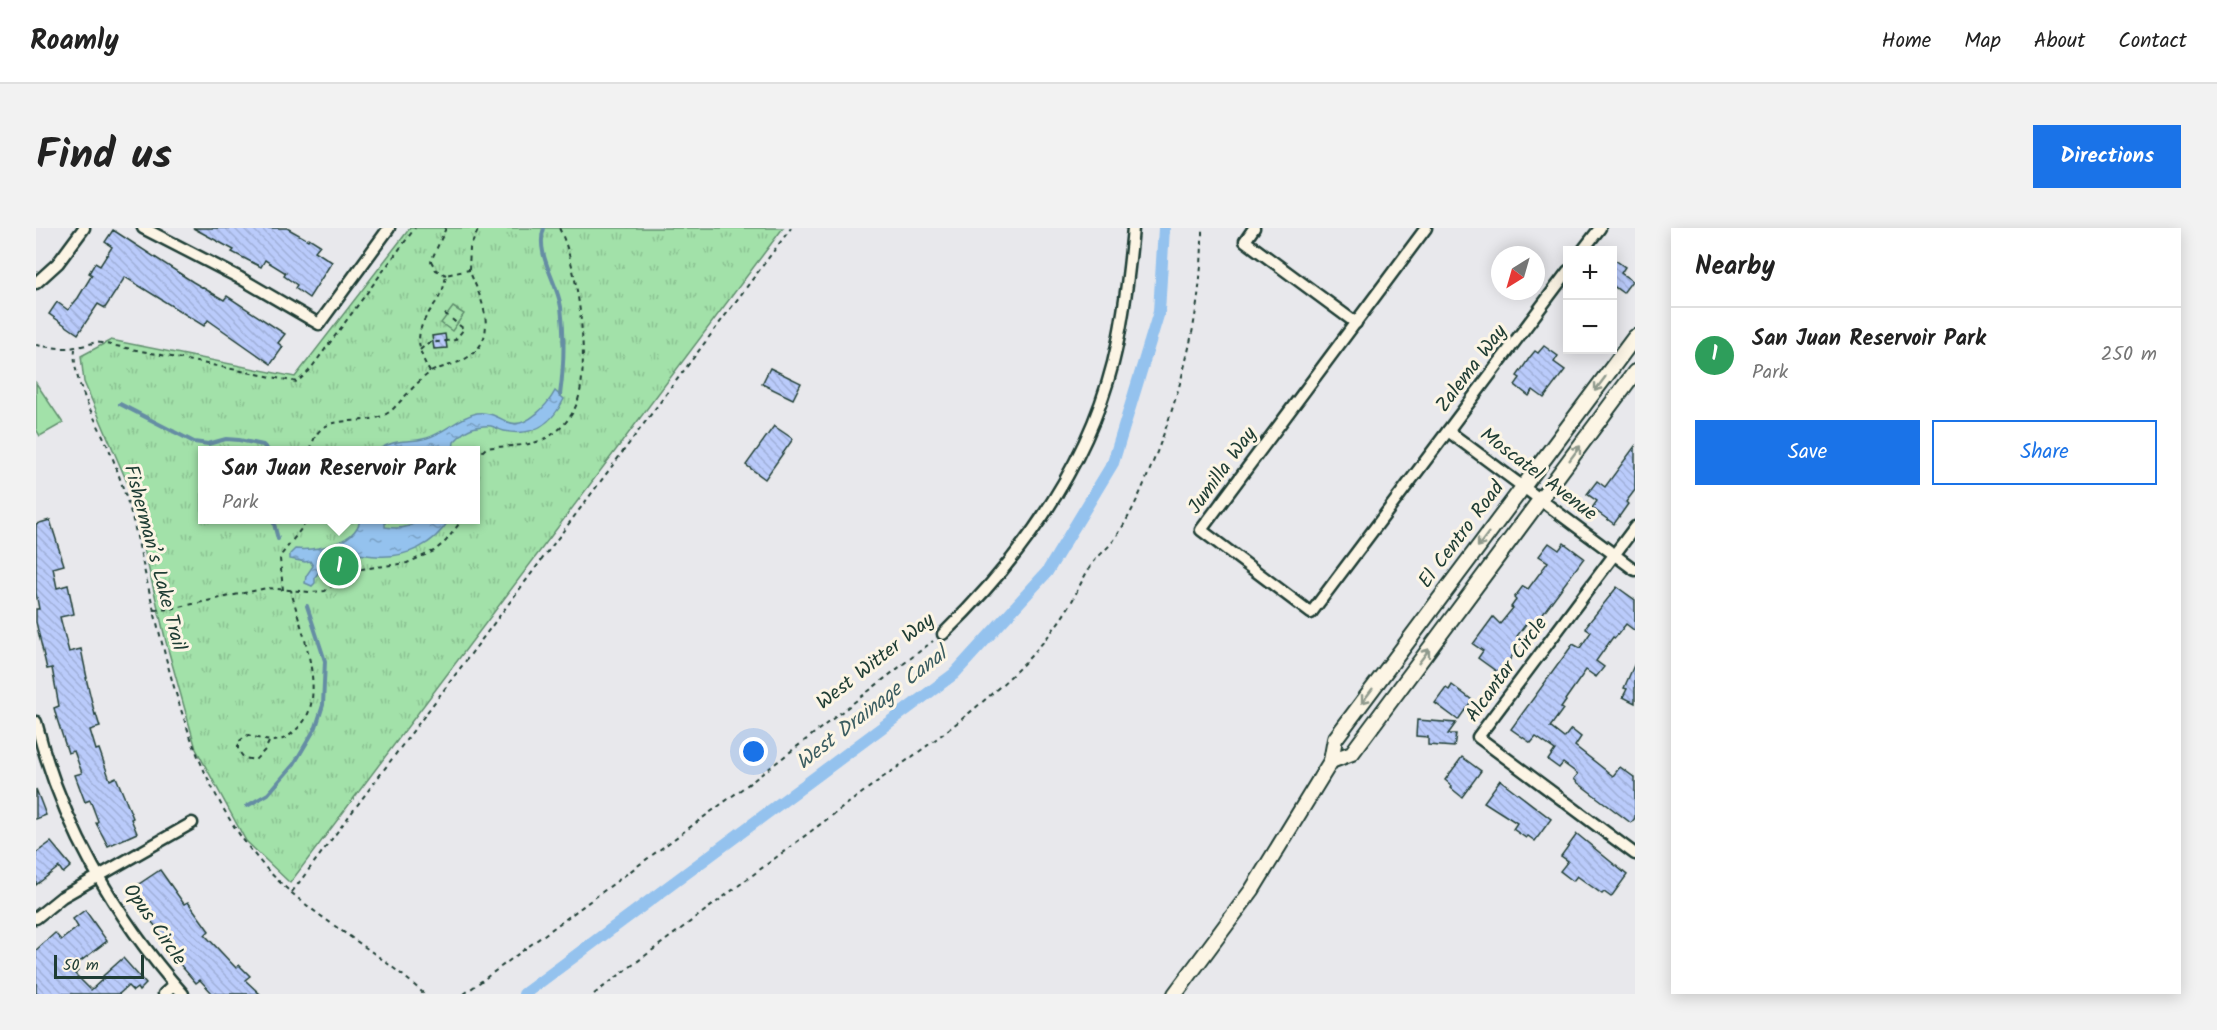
<!DOCTYPE html>
<html lang="en">
<head>
<meta charset="utf-8">
<style>
	body { margin:0; font-family:Kalam,sans-serif; background:#f2f2f2; color:#222 }
	.controls { position:absolute; right:18px; top:18px; display:grid; overflow:hidden; border-radius:0px; box-shadow:0 3px 15px #0003 }
	.controls button { width:54px; height:54px; display:grid; place-items:center; padding:0; border:0; border-bottom:2px solid #e0e0e0; background:#fff; color:#222; font:30px sans-serif }
	.compass { position:absolute; left:1455px; top:18px; width:54px; height:54px; border-radius:50%; background:#fff; box-shadow:0 3px 15px #0003; rotate:217deg }
	.scale { position:absolute; left:18px; bottom:15px; width:90px; box-sizing:border-box; padding-left:6px; border:3px solid #1f3d34; border-top:0; font-size:16px; line-height:21px; white-space:nowrap; color:#1f3d34; -webkit-text-stroke:4px #fcf5e5; paint-order:stroke }
	.you { position:absolute; left:718px; top:524px; width:21px; height:21px; margin:-15px; border:4px solid #fff; border-radius:50%; background:#1a73e8; box-shadow:0 0 0 9px #1a73e833 }
	.badge { display:grid; place-items:center; width:39px; height:39px; border-radius:50%; background:#1a73e8; color:#fff; font-size:20px; font-weight:700 }
	.pin { position:absolute; translate:-50% -50%; border:3px solid #fff; box-shadow:0 2px 6px #0006 }
	.popup { position:absolute; left:162px; top:218px; width:282px; height:78px; box-sizing:border-box; display:grid; place-content:center; border-radius:0px; background:#fff; filter:drop-shadow(0 2px 4px #0005); font-size:20px; white-space:nowrap; color:#767676 }
	.popup b { font-size:22px; color:#222 }
	.popup::after { content:''; position:absolute; left:50%; top:100%; margin-left:-12px; border:12px solid transparent; border-top-color:#fff }
	.list { margin:0; padding:0; list-style:none }
	h2 { display:flex; justify-content:space-between; align-items:center; height:78px; margin:0; padding:0 24px; font-size:26px }
	h2 small { font-size:20px; font-weight:400; color:#767676 }
	.list li { display:grid; grid-template-columns:39px 1fr auto; gap:18px; align-items:center; box-sizing:border-box; height:96px; padding:0 24px; border-top:2px solid #e0e0e0 }
	.list b { display:block; font-size:22px; white-space:nowrap }
	.list p { margin:0; font-size:20px; white-space:nowrap; color:#767676 }
	.list em { font-size:20px; font-style:normal; color:#767676 }
	.actions { display:flex; gap:12px; padding:18px 24px }
	.actions a { flex:1; padding:14px 0; border:2px solid #1a73e8; border-radius:0px; text-align:center; font-size:21px; color:#1a73e8 }
	.actions .main { background:#1a73e8; color:#fff }
	.map { position:relative; flex:none; width:1599px; height:766px; overflow:hidden; border-radius:0px }
	header { display:flex; align-items:center; gap:36px; box-sizing:border-box; height:84px; padding:0 30px; background:#fff; border-bottom:2px solid #e0e0e0 }
	header strong { font-size:28px }
	nav { display:flex; gap:33px; margin-inline-start:auto; font-size:21px }
	.intro { display:flex; align-items:center; justify-content:space-between; box-sizing:border-box; height:144px; padding:0 36px }
	h1 { margin:0; font-size:42px }
	.button { padding:15px 27px; border-radius:0px; background:#1a73e8; color:#fff; font-size:21px; font-weight:700 }
	main { display:flex; gap:36px; padding:0 36px }
	aside { flex:1; background:#fff; border-radius:0px; box-shadow:0 3px 15px #0003 }
	.map>svg:first-child { display:block }
	.park { fill:url(#park-tufts); stroke:#608f6e; stroke-width:1.5; fill-rule:evenodd }
	.garden { fill:#a2e1a9; stroke:#608f6e; stroke-width:1.5 }
	.water { fill:url(#water-ripples); stroke:#658da4; stroke-width:1.5 }
	.lines { fill:none; stroke-linecap:round; stroke-linejoin:round }
	.stream { stroke:#658da4; stroke-width:4 }
	.canal { stroke:#94c2ee; stroke-width:12 }
	.building { fill:url(#building-back-hatch); stroke:#1f3d34; stroke-width:1.5 }
	.street-casing { stroke:#1f3d34; stroke-width:15 }
	.secondary-casing { stroke:#1f3d34; stroke-width:18 }
	.path { stroke:#1f3d34; stroke-width:2; stroke-dasharray:4.5 4.5; stroke-linecap:butt }
	.street { stroke:#fcf5e5; stroke-width:10 }
	.secondary { stroke:#fcf5e5; stroke-width:14 }
	.oneway { stroke:#8e998c }
	.labels { text-anchor:middle; dominant-baseline:central; stroke-width:6; stroke-linejoin:round; paint-order:stroke }
	.street-label { font-size:20px; fill:#1f3d34; stroke:#fcf5e5 }
	.water-label { font-size:21px; font-style:italic; fill:#3c5e62; stroke:#fcf5e5 }
</style>
</head>
<body>
<header>
<strong>Roamly</strong>
<nav><a>Home</a><a>Map</a><a>About</a><a>Contact</a></nav>
</header>
<div class="intro"><h1>Find us</h1><a class="button">Directions</a></div>
<main>
<div class="map">
<svg width="1599" height="766" viewBox="0 0 1599 766">
	<defs>
		<pattern id="park-tufts" width="24" height="20" patternUnits="userSpaceOnUse" patternTransform="scale(1.5)"><rect width="24" height="20" fill="#a2e1a9"/><path d="M3 7l-1-3M5 7V3M7 7l1-3M15 17l-1-3M17 17v-4M19 17l1-3" fill="none" stroke="#8bc292"/></pattern>
		<pattern id="water-ripples" width="26" height="14" patternUnits="userSpaceOnUse" patternTransform="scale(1.5)"><rect width="26" height="14" fill="#94c2ee"/><path d="M2 4q2-2 4 0t4 0M15 11q2-2 4 0t4 0" fill="none" stroke="#789fc2"/></pattern>
		<pattern id="building-back-hatch" width="6" height="6" patternUnits="userSpaceOnUse" patternTransform="scale(1.5)"><rect width="6" height="6" fill="#bacbfb"/><path d="M-1 5l2 2M0 0l6 6M5-1l2 2" fill="none" stroke="#9fafd8"/></pattern>
	</defs>
	<rect width="100%" height="100%" fill="#e8e8ec"/>
	<filter id="ink" filterUnits="userSpaceOnUse"><feTurbulence type="fractalNoise" baseFrequency=".0167" numOctaves="2"/><feDisplacementMap in="SourceGraphic" scale="12" xChannelSelector="R" yChannelSelector="G"/><feConvolveMatrix kernelMatrix="1 2 1 2 8 2 1 2 1" color-interpolation-filters="sRGB"/></filter>
	<g filter="url(#ink)">
		<path class="park" d="M 374,0 L 747,0 L 254,655 L 210,613 L 160,521 L 130,414 L 94,261 L 48,154 L 45,128 L 75,112 L 259,149 ZM 166,222 L 440,222 L 440,292 L 166,292 Z"/>
		<g class="garden">
			<path d="M 417,79 L 428,86 L 416,103 L 405,95 Z"/>
			<path d="M 0,155 L 27,195 L 4,208 L 0,201 Z"/>
		</g>
		<g class="water">
			<path d="M 519,163 L 528,171 C 516,196 496,209 468,203 C 463,202 459,199 455,198 C 449,197 437,199 432,202 C 427,204 422,210 418,214 L 417,222 L 342,222 C 362,209 370,216 391,210 C 408,205 423,189 441,185 C 452,183 463,190 472,194 C 490,202 512,176 519,163 Z"/>
			<path d="M 324,292 L 349,292 L 349,299 C 361,301 374,301 382,292 L 413,292 C 398,317 370,330 341,328 C 326,327 312,323 298,329 C 291,332 284,343 279,349 L 279,355 L 276,358 L 269,355 L 270,348 L 277,338 L 274,333 L 269,334 L 254,331 L 254,326 L 259,321 C 280,323 319,316 324,292 Z"/>
		</g>
		<g class="lines">
			<g class="stream">
				<path d="M 508,0 C 499,26 521,53 525,79 C 529,109 528,138 524,167"/>
				<path d="M 84,176 L 158,214 L 172,216 L 190,211 L 203,212 L 227,217 L 232,222"/>
				<path d="M 237,292 L 242,311"/>
				<path d="M 211,578 L 232,566 L 258,536 L 280,499 L 287,477 L 289,433 L 271,378"/>
			</g>
			<path class="canal" d="M 488,766 L 918,446 L 1011,344 L 1077,235 L 1123,84 L 1128,0"/>
		</g>
		<g class="building">
			<path d="M 157,0 L 251,0 L 272,12 L 273,10 L 284,17 L 279,23 L 296,34 L 273,70 L 259,60 L 261,57 L 248,48 L 250,45 L 229,32 L 225,39 L 196,24 L 198,22 Z"/>
			<path d="M 77,2 L 157,54 L 188,72 L 191,68 L 249,106 L 242,115 L 247,119 L 235,136 L 172,92 L 168,98 L 89,49 L 69,80 L 62,76 L 42,106 L 13,86 L 21,74 L 32,82 L 42,70 L 56,47 L 53,45 L 59,35 L 64,38 L 76,19 L 69,14 Z"/>
			<path d="M 1576,30 L 1589,39 L 1585,45 L 1596,53 L 1587,65 L 1576,57 Z"/>
			<path d="M 409,106 L 411,120 L 398,121 L 396,108 Z"/>
			<path d="M 1508,118 L 1522,128 L 1518,134 L 1529,142 L 1508,170 L 1497,162 L 1493,168 L 1479,157 L 1484,150 L 1481,148 L 1494,129 L 1499,123 L 1502,125 Z"/>
			<path d="M 734,140 L 765,155 L 757,171 L 726,156 Z"/>
			<path d="M 738,198 L 757,211 L 729,251 L 710,237 Z"/>
			<path d="M 1599,218 L 1599,262 L 1590,274 L 1592,276 L 1578,296 L 1556,280 L 1561,273 L 1551,266 L 1561,253 L 1569,259 Z"/>
			<path d="M 14,292 L 28,337 L 17,340 L 21,360 L 32,357 L 38,386 L 24,389 L 33,424 L 45,421 L 51,450 L 50,450 L 59,487 L 60,486 L 64,499 L 54,502 L 60,522 L 63,521 L 74,552 L 80,549 L 97,590 L 95,591 L 101,605 L 72,618 L 60,595 L 62,593 L 54,572 L 49,574 L 39,547 L 46,545 L 38,523 L 32,525 L 21,491 L 18,480 L 23,478 L 16,440 L 11,441 L 0,394 L 0,381 L 3,381 L 0,365 L 0,296 Z"/>
			<path d="M 1513,315 L 1523,322 L 1528,315 L 1548,330 L 1499,396 L 1493,392 L 1481,408 L 1487,412 L 1464,446 L 1442,430 L 1447,423 L 1437,416 L 1457,389 L 1464,396 L 1477,380 L 1475,379 L 1480,372 L 1478,370 L 1487,358 L 1492,361 L 1512,334 L 1503,328 Z"/>
			<path d="M 1581,359 L 1599,372 L 1599,403 L 1590,396 L 1579,410 L 1577,409 L 1560,433 L 1568,439 L 1560,449 L 1550,442 L 1529,472 L 1530,473 L 1525,480 L 1527,481 L 1514,499 L 1528,510 L 1535,501 L 1545,509 L 1539,518 L 1577,548 L 1584,539 L 1599,550 L 1599,590 L 1595,595 L 1542,555 L 1538,551 L 1542,546 L 1527,535 L 1523,540 L 1512,532 L 1519,522 L 1500,509 L 1495,515 L 1475,501 L 1537,416 L 1544,420 L 1555,404 L 1550,401 L 1551,397 Z"/>
			<path d="M 1599,435 L 1599,475 L 1587,469 L 1591,461 L 1588,460 Z"/>
			<path d="M 1416,457 L 1436,472 L 1422,492 L 1399,475 L 1410,460 L 1413,462 Z"/>
			<path d="M 1381,492 L 1420,495 L 1412,506 L 1420,506 L 1418,519 L 1392,517 L 1392,509 L 1380,508 Z"/>
			<path d="M 1426,529 L 1445,543 L 1426,569 L 1415,560 L 1416,558 L 1409,552 Z"/>
			<path d="M 1464,552 L 1515,591 L 1499,613 L 1492,608 L 1490,610 L 1477,601 L 1481,595 L 1448,574 Z"/>
			<path d="M 0,561 L 10,587 L 0,591 Z"/>
			<path d="M 1541,606 L 1591,647 L 1575,669 L 1568,664 L 1566,666 L 1541,648 L 1537,653 L 1524,643 L 1532,633 L 1525,628 Z"/>
			<path d="M 15,614 L 35,638 L 27,645 L 23,639 L 0,657 L 0,625 Z"/>
			<path d="M 124,642 L 148,676 L 152,674 L 173,703 L 169,707 L 200,740 L 203,737 L 214,748 L 209,752 L 224,766 L 177,766 L 164,752 L 160,755 L 135,726 L 140,723 L 110,687 L 94,662 Z"/>
			<path d="M 49,682 L 71,713 L 37,739 L 42,743 L 39,746 L 55,762 L 68,750 L 67,748 L 87,730 L 110,756 L 103,763 L 101,760 L 97,763 L 92,758 L 83,766 L 0,766 L 0,722 L 19,705 L 25,712 L 42,699 L 37,691 Z"/>
		</g>
		<g class="lines">
			<g class="street-casing">
				<g id="street">
					<path d="M 107,0 L 204,50 L 283,96 L 353,0"/>
					<path d="M 1218,0 L 1209,13 L 1320,95"/>
					<path d="M 1390,0 L 1165,302 L 1275,385 L 1532,43"/>
					<path d="M 1547,22 L 1564,0"/>
					<path d="M 0,55 L 22,35 L 48,0"/>
					<path d="M 1412,203 L 1599,342"/>
					<path d="M 1599,299 L 1442,509 L 1599,626"/>
					<path d="M 907,406 C 984,331 1050,241 1077,135 C 1088,91 1093,45 1097,0"/>
					<path d="M 0,494 C 25,595 78,688 147,766"/>
					<path d="M 0,690 L 26,669 L 156,595"/>
					<path d="M 128,766 L 138,757"/>
				</g>
			</g>
			<g class="secondary-casing">
				<g id="secondary">
					<path d="M 1295,533 L 1316,525 L 1599,144"/>
					<path d="M 1139,766 L 1216,662 L 1295,533 L 1299,511 L 1599,109"/>
				</g>
			</g>
			<g class="path">
				<path d="M 410,0 L 395,33 L 400,42 L 410,47"/>
				<path d="M 433,42 L 434,20 L 443,0"/>
				<path d="M 0,117 C 24,121 36,122 60,114 L 261,154 L 273,143 L 379,0"/>
				<path d="M 39,121 C 35,155 63,195 75,226 C 82,243 87,261 93,278 C 101,305 106,334 113,362 C 136,458 161,563 229,639 C 275,690 339,719 388,766"/>
				<path d="M 384,122 L 392,115 L 419,112 L 428,101 L 408,85"/>
				<path d="M 275,222 C 281,183 318,198 343,189 C 348,188 352,185 356,182 C 368,170 379,156 392,146 C 401,139 416,138 427,132 C 466,112 446,72 433,42 L 410,47 C 409,53 408,60 405,65 C 402,73 396,79 392,86 C 378,106 382,124 394,144"/>
				<path d="M 440,230 L 450,220 C 471,217 493,220 512,209 C 525,202 536,189 541,175 C 555,137 542,36 523,0"/>
				<path d="M 247,362 L 244,331 L 246,326 L 272,292"/>
				<path d="M 118,382 L 134,381 L 231,360 L 274,364 L 289,363 L 318,342 L 371,335 L 398,323 L 410,313 L 426,292"/>
				<path d="M 233,514 L 229,522 L 219,532 L 208,530 L 202,522 L 202,514 L 212,507 C 234,514 244,518 262,500 C 295,470 263,398 255,362"/>
				<path d="M 256,664 L 755,0"/>
				<path d="M 428,766 L 718,552 L 897,413"/>
				<path d="M 558,766 L 846,550 C 898,514 950,475 994,429 C 1009,413 1024,394 1035,375 C 1042,362 1048,347 1057,335 C 1063,327 1072,320 1078,312 C 1094,289 1105,264 1115,239 C 1146,163 1167,82 1166,0"/>
			</g>
			<use href="#street" class="street"/>
			<use href="#secondary" class="secondary"/>
		</g>
		<defs><path id="oneway-shaft" d="M-6 0H5M1.5-3L5.5 0L1.5 3" fill="none" stroke-width="1.6" stroke-linecap="round" stroke-linejoin="round" transform="scale(1.5)"/></defs>
		<g class="oneway">
			<use href="#oneway-shaft" transform="translate(1564 156) rotate(127)"/>
			<use href="#oneway-shaft" transform="translate(1539 225) rotate(-53)"/>
			<use href="#oneway-shaft" transform="translate(1447 312) rotate(127)"/>
			<use href="#oneway-shaft" transform="translate(1388 428) rotate(-53)"/>
			<use href="#oneway-shaft" transform="translate(1331 468) rotate(127)"/>
		</g>
	</g>
	<g class="labels">
		<g class="street-label">
			<text transform="translate(1436 141) rotate(-53)">Zalema Way</text>
			<text transform="translate(1187 243) rotate(-54)">Jumilla Way</text>
			<text transform="translate(1502 247) rotate(37)">Moscatel Avenue</text>
			<text transform="translate(1426 307) rotate(-53)">El Centro Road</text>
			<text transform="translate(118 330) rotate(75)">Fisherman’s Lake Trail</text>
			<text transform="translate(840 434) rotate(-38)">West Witter Way</text>
			<text transform="translate(1471 442) rotate(-54)">Alcantar Circle</text>
			<text transform="translate(118 697) rotate(55)">Opus Circle</text>
		</g>
		<g class="water-label">
			<text transform="translate(836 481) rotate(-38)">West Drainage Canal</text>
		</g>
	</g>
</svg>
<div class="controls">
<button>+</button>
<button>−</button>
</div>
<svg class="compass" viewBox="-18 -18 36 36"><path d="M0-13l5 13h-10z" fill="#e53935"/><path d="M0 13l5-13h-10z" fill="#767676"/></svg>
<div class="scale">50 m</div>
<div class="you"></div>
<div class="pin badge" style="left:303px;top:338px;background:#2e9e5b">1</div>
<div class="popup"><b>San Juan Reservoir Park</b>Park</div>
</div>
<aside>
<h2>Nearby<small></small></h2>
<ul class="list">
<li><span class="badge" style="background:#2e9e5b">1</span><div><b>San Juan Reservoir Park</b><p>Park</p></div><em>250 m</em></li>
</ul>
<div class="actions"><a class="main">Save</a><a>Share</a></div>
</aside>
</main>
</body>
</html>
